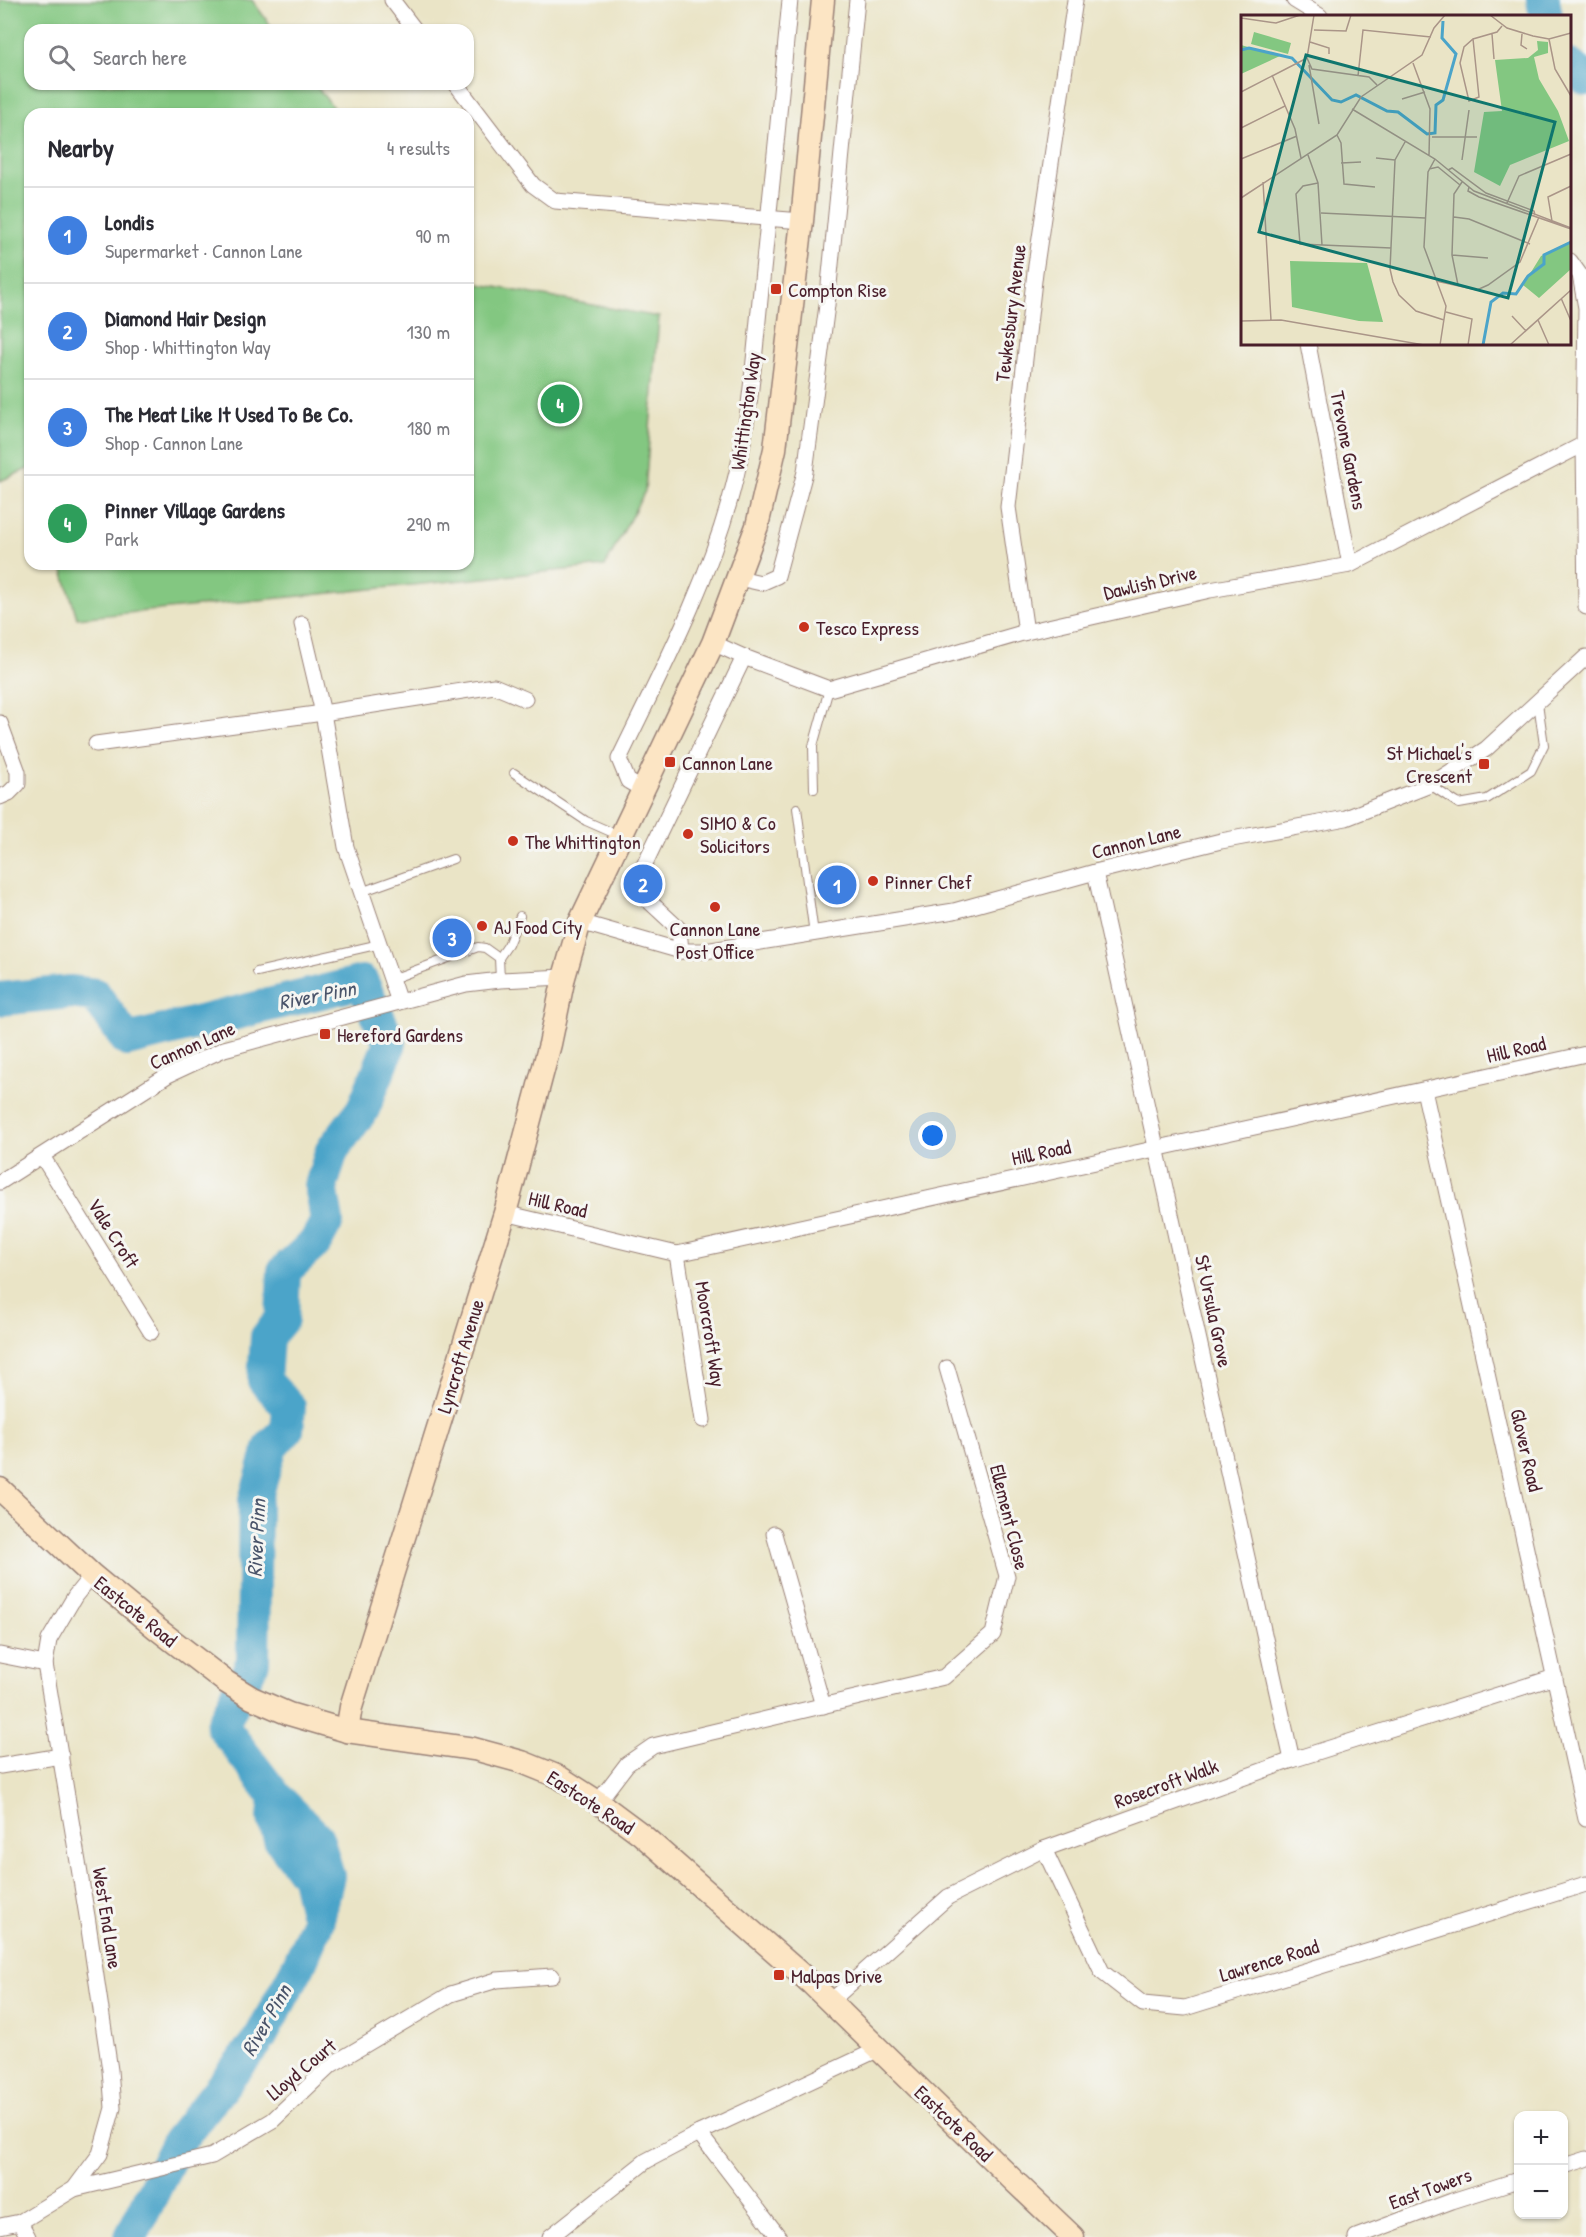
<!DOCTYPE html>
<html lang="en">
<head>
<meta charset="utf-8">
<style>
	body { margin:0; font-family:"Patrick Hand",sans-serif; background:#f7f7f7; color:#2b2b33 }
	.controls { position:absolute; right:18px; bottom:18px; display:grid; overflow:hidden; border-radius:12px; box-shadow:0 2px 4px #0004 }
	.controls button { width:54px; height:54px; display:grid; place-items:center; padding:0; border:0; border-bottom:2px solid #e1e1e2; background:#fff; color:#2b2b33; font:30px sans-serif }
	.you { position:absolute; left:933px; top:1136px; width:21px; height:21px; margin:-15px; border:4px solid #fff; border-radius:50%; background:#1a73e8; box-shadow:0 0 0 9px #1a73e833 }
	.badge { display:grid; place-items:center; width:39px; height:39px; border-radius:50%; background:#2563eb; color:#fff; font-size:20px; font-weight:700 }
	.pin { position:absolute; translate:-50% -50%; border:3px solid #fff; box-shadow:0 2px 6px #0006 }
	.list { margin:0; padding:0; list-style:none }
	h2 { display:flex; justify-content:space-between; align-items:center; height:78px; margin:0; padding:0 24px; font-size:26px }
	h2 small { font-size:20px; font-weight:400; color:#7c7c81 }
	.list li { display:grid; grid-template-columns:39px 1fr auto; gap:18px; align-items:center; box-sizing:border-box; height:96px; padding:0 24px; border-top:2px solid #e1e1e2 }
	.list b { display:block; font-size:22px; white-space:nowrap }
	.list p { margin:0; font-size:20px; white-space:nowrap; color:#7c7c81 }
	.list em { font-size:20px; font-style:normal; color:#7c7c81 }
	.icon { flex:none; width:33px; height:33px; fill:none; stroke:currentColor; stroke-width:2; stroke-linecap:round; stroke-linejoin:round }
	.map { position:relative; flex:none; width:1586px; height:2237px; overflow:hidden }
	.search { position:absolute; background:#fff; box-shadow:0 2px 4px #0004; left:24px; top:24px; width:450px; height:66px; display:flex; align-items:center; gap:15px; box-sizing:border-box; padding:0 21px; border-radius:18px; color:#7c7c81; font-size:22px }
	.panel { position:absolute; background:#fff; box-shadow:0 2px 4px #0004; left:24px; top:108px; width:450px; height:462px; border-radius:18px }
	.map>svg:first-child { display:block }
	.green { fill:#83c781; stroke:#667356; stroke-width:1.5 }
	.lines { fill:none; stroke-linecap:round; stroke-linejoin:round }
	.river { stroke:#4ba4c9; stroke-width:34 }
	.lane-casing { stroke:#9a8278; stroke-width:10 }
	.street-casing { stroke:#9a8278; stroke-width:17 }
	.secondary-casing { stroke:#9a8278; stroke-width:25 }
	.lane { stroke:#fff; stroke-width:8 }
	.street { stroke:#fff; stroke-width:15 }
	.secondary { stroke:#fce5c4; stroke-width:22 }
	.poi-dot { fill:#c8321e; stroke:#f6f6f2; stroke-width:2 }
	.labels { text-anchor:middle; dominant-baseline:central; stroke-width:6; stroke-linejoin:round; paint-order:stroke }
	.poi-label { font-size:20px; fill:#4a1f2b; stroke:#f6f6f2; text-anchor:start }
	.street-label { font-size:20px; fill:#4a1f2b; stroke:#f6f6f2 }
	.water-label { font-size:21px; font-style:italic; fill:#4a546a; stroke:#f6f6f2 }
	.inset-river { fill:none; stroke:#4ba4c9; stroke-width:3 }
	.inset-road { fill:none; stroke:#aa9588; stroke-width:1.5 }
	.view { fill:#0f766e; fill-opacity:0.15; stroke:#0f766e; stroke-width:3 }
	.inset-edge { fill:none; stroke:#4a1f2b; stroke-width:3 }
</style>
</head>
<body>
<div class="map">
<svg width="1586" height="2237" viewBox="0 0 1586 2237">
	<rect width="100%" height="100%" fill="#f6f6f2"/>
	<filter id="ink" filterUnits="userSpaceOnUse"><feTurbulence type="fractalNoise" baseFrequency=".0167" numOctaves="2"/><feDisplacementMap in="SourceGraphic" scale="12" xChannelSelector="R" yChannelSelector="G"/><feConvolveMatrix kernelMatrix="1 2 1 2 8 2 1 2 1" color-interpolation-filters="sRGB"/></filter>
	<filter id="wash" filterUnits="userSpaceOnUse"><feTurbulence type="fractalNoise" baseFrequency=".008" numOctaves="4" result="noise"/><feDisplacementMap in="SourceGraphic" scale="24" xChannelSelector="R" yChannelSelector="G"/><feGaussianBlur stdDeviation="1.35" result="paint"/><feColorMatrix in="noise" values="0 0 0 0 0 0 0 0 0 0 0 0 0 0 0 0 0 1.4 0 .05"/><feComposite in="paint" operator="in"/></filter>
	<g filter="url(#wash)">
		<rect width="100%" height="100%" fill="#eae4c6"/>
		<g class="green">
			<path d="M 0,0 L 252,0 L 274,30 L 30,30 L 30,84 L 315,84 L 338,114 L 30,114 L 30,468 L 0,481 Z"/>
			<path d="M 468,282 L 659,317 L 645,491 L 605,566 L 77,618 L 61,564 L 468,564 Z"/>
		</g>
		<g class="lines">
			<g class="river">
				<path d="M 1543,0 L 1546,16"/>
				<path d="M 1570,66 L 1586,79"/>
				<path d="M 0,999 L 70,992 L 95,995 L 127,1040 L 362,982 L 390,1043 L 363,1109 L 332,1150 L 321,1186 L 327,1221 L 315,1243 L 284,1271 L 282,1319 L 267,1337 L 264,1380 L 289,1407 L 287,1430 L 271,1446 L 255,1500 L 253,1662 L 222,1726 L 276,1797 L 317,1838 L 328,1876 L 317,1923 L 299,1965 L 260,2038 L 177,2143 L 131,2237"/>
				<path d="M 276,1797 L 274,1818 L 280,1839 L 308,1877 L 315,1909"/>
			</g>
		</g>
	</g>
	<g filter="url(#ink)">
		<g class="lines">
			<g class="lane-casing">
				<g id="lane">
					<path d="M 514,773 L 586,821 L 620,836"/>
					<path d="M 1430,785 L 1459,804 L 1487,799 L 1531,771 L 1544,745 L 1538,703"/>
					<path d="M 814,789 L 813,746 L 829,689"/>
					<path d="M 797,808 L 814,934"/>
					<path d="M 361,892 L 453,859"/>
					<path d="M 257,972 L 380,944"/>
					<path d="M 392,979 L 478,947 L 485,948 L 499,958"/>
					<path d="M 500,980 L 499,958 L 508,945 L 520,916"/>
				</g>
			</g>
			<g class="street-casing">
				<g id="street">
					<path d="M 392,0 L 415,30"/>
					<path d="M 1294,0 L 1320,16"/>
					<path d="M 456,84 L 533,185 L 555,201 L 802,221"/>
					<path d="M 1570,261 L 1580,275 L 1586,308 L 1584,444 L 1586,607"/>
					<path d="M 1308,344 L 1350,565"/>
					<path d="M 739,578 L 761,583 L 777,576 L 805,472 L 827,305 L 857,0"/>
					<path d="M 302,624 L 323,713 L 346,847 L 399,1002"/>
					<path d="M 1026,632 L 1008,507 L 1035,272 L 1075,0"/>
					<path d="M 713,643 L 744,657 L 829,689 L 1026,632 L 1210,590 L 1350,565 L 1584,444"/>
					<path d="M 0,723 L 18,772 L 18,784 L 9,793 L 0,797"/>
					<path d="M 96,744 L 323,713 L 494,686 L 525,699"/>
					<path d="M 642,789 L 628,781 L 619,759 C 661,672 707,586 732,492 C 750,426 754,357 761,290 C 771,193 781,97 790,0"/>
					<path d="M 1095,872 L 1292,1760"/>
					<path d="M 580,922 L 681,951 L 705,951 L 954,911 L 1095,872 L 1221,841 L 1346,818 L 1430,785 L 1486,749 L 1586,657"/>
					<path d="M 681,951 L 679,929 L 636,889 L 638,878 L 744,657"/>
					<path d="M 1424,1090 L 1586,1819"/>
					<path d="M 42,1156 L 151,1332"/>
					<path d="M 0,1182 L 168,1075 L 224,1049 L 466,984 L 500,980 L 564,977"/>
					<path d="M 505,1213 L 677,1254 L 1586,1054"/>
					<path d="M 677,1254 L 703,1420"/>
					<path d="M 774,1534 L 823,1706"/>
					<path d="M 0,1655 L 45,1664"/>
					<path d="M 0,1766 L 61,1756"/>
					<path d="M 598,1802 L 627,1764 L 653,1746 L 944,1677 L 993,1634 L 1007,1576 L 947,1368"/>
					<path d="M 1044,1849 L 1102,1972 L 1143,2004 L 1185,2008 L 1586,1884"/>
					<path d="M 831,2001 L 948,1897 L 1044,1849 L 1292,1760 L 1555,1677"/>
					<path d="M 699,2133 L 779,2237"/>
					<path d="M 1564,2166 L 1586,2159"/>
					<path d="M 74,2189 L 212,2156 L 273,2120 L 331,2065 L 451,1994 L 497,1980 L 552,1976"/>
					<path d="M 20,2222 L 28,2237"/>
					<path d="M 0,2226 L 20,2222 L 74,2189 L 100,2154 L 113,2108 L 110,2070 L 87,1916 L 45,1664 L 49,1640 L 75,1596 L 92,1575"/>
					<path d="M 550,2237 L 646,2161 L 699,2133 L 879,2049"/>
					<path d="M 1356,2237 L 1452,2201 L 1518,2180"/>
				</g>
			</g>
			<g class="secondary-casing">
				<g id="secondary">
					<path d="M 0,1489 L 92,1575 L 156,1628 L 226,1682 L 252,1698 L 289,1714 L 347,1731 L 474,1749 L 522,1762 L 559,1777 L 598,1802 L 641,1834 L 812,1984 L 1013,2180 L 1073,2237"/>
					<path d="M 347,1731 L 351,1707 L 505,1213 L 550,1044 L 564,977 L 580,922 L 713,643 L 757,526 L 775,449 L 802,221 L 823,0"/>
				</g>
			</g>
			<use href="#lane" class="lane"/>
			<use href="#street" class="street"/>
			<use href="#secondary" class="secondary"/>
		</g>
	</g>
	<g class="poi-dot">
		<rect x="770" y="283" width="12" height="12" rx="3"/>
		<circle cx="804" cy="627" r="6"/>
		<rect x="664" y="756" width="12" height="12" rx="3"/>
		<rect x="1478" y="758" width="12" height="12" rx="3"/>
		<circle cx="688" cy="834" r="6"/>
		<circle cx="513" cy="841" r="6"/>
		<circle cx="873" cy="881" r="6"/>
		<circle cx="715" cy="907" r="6"/>
		<circle cx="482" cy="926" r="6"/>
		<rect x="319" y="1028" width="12" height="12" rx="3"/>
		<rect x="773" y="1969" width="12" height="12" rx="3"/>
	</g>
	<g class="labels">
		<g class="poi-label">
			<text x="788" y="289">Compton Rise</text>
			<text x="816" y="627">Tesco Express</text>
			<text x="1472" y="752" text-anchor="end">St Michael's<tspan x="1472" dy="23">Crescent</tspan></text>
			<text x="682" y="762">Cannon Lane</text>
			<text x="700" y="822">SIMO &amp; Co<tspan x="700" dy="23">Solicitors</tspan></text>
			<text x="525" y="841">The Whittington</text>
			<text x="885" y="881">Pinner Chef</text>
			<text x="494" y="926">AJ Food City</text>
			<text x="715" y="928" text-anchor="middle">Cannon Lane<tspan x="715" dy="23">Post Office</tspan></text>
			<text x="337" y="1034">Hereford Gardens</text>
			<text x="791" y="1975">Malpas Drive</text>
		</g>
		<g class="street-label">
			<text transform="translate(1010 313) rotate(-83)">Tewkesbury Avenue</text>
			<text transform="translate(745 411) rotate(-82)">Whittington Way</text>
			<text transform="translate(1349 450) rotate(79)">Trevone Gardens</text>
			<text transform="translate(1150 582) rotate(-13)">Dawlish Drive</text>
			<text transform="translate(1136 841) rotate(-14)">Cannon Lane</text>
			<text transform="translate(192 1045) rotate(-24)">Cannon Lane</text>
			<text transform="translate(1516 1049) rotate(-13)">Hill Road</text>
			<text transform="translate(1041 1152) rotate(-12)">Hill Road</text>
			<text transform="translate(558 1204) rotate(13)">Hill Road</text>
			<text transform="translate(114 1233) rotate(58)">Vale Croft</text>
			<text transform="translate(1214 1311) rotate(78)">St Ursula Grove</text>
			<text transform="translate(711 1334) rotate(81)">Moorcroft Way</text>
			<text transform="translate(460 1356) rotate(-73)">Lyncroft Avenue</text>
			<text transform="translate(1527 1450) rotate(77)">Glover Road</text>
			<text transform="translate(1010 1517) rotate(76)">Ellement Close</text>
			<text transform="translate(136 1611) rotate(39)">Eastcote Road</text>
			<text transform="translate(1166 1783) rotate(-20)">Rosecroft Walk</text>
			<text transform="translate(591 1802) rotate(33)">Eastcote Road</text>
			<text transform="translate(108 1918) rotate(81)">West End Lane</text>
			<text transform="translate(1269 1960) rotate(-17)">Lawrence Road</text>
			<text transform="translate(301 2069) rotate(-40)">Lloyd Court</text>
			<text transform="translate(954 2123) rotate(44)">Eastcote Road</text>
			<text transform="translate(1430 2188) rotate(-20)">East Towers</text>
		</g>
		<g class="water-label">
			<text transform="translate(317 995) rotate(-11)">River Pinn</text>
			<text transform="translate(256 1538) rotate(-87)">River Pinn</text>
			<text transform="translate(266 2020) rotate(-60)">River Pinn</text>
		</g>
	</g>
	<g transform="translate(1241 15)">
		<rect width="330" height="330" fill="#eae4c6"/>
		<path d="M 13,17 L 50,28 L 47,39 L 10,29 ZM 296,26 L 307,27 L 307,38 L 293,42 L 298,64 L 317,96 L 328,126 L 269,150 L 259,171 L 233,157 L 243,97 L 261,96 L 254,45 L 287,43 L 297,35 ZM 0,30 L 39,41 L 0,59 ZM 330,228 L 330,254 L 298,283 L 282,270 L 300,241 ZM 49,246 L 126,248 L 142,307 L 118,306 L 51,292 Z" fill="#83c781"/>
		<path class="inset-river" d="M 0,35 L 8,33 L 51,43 L 91,85 L 100,87 L 115,80 L 146,96 L 157,97 L 186,119 L 194,118 L 195,90 L 202,85 L 215,39 L 201,23 L 202,6M 242,330 L 250,287 L 262,278 L 275,279 L 287,261 L 303,249 L 303,240 L 330,227"/>
		<path class="inset-road" d="M 73,0 L 66,43 L 71,54 L 128,62 L 136,70M 249,0 L 266,13 L 292,21 L 308,24 L 330,18M 0,3 L 35,8 L 59,0M 73,15 L 105,16 L 110,0M 251,19 L 253,44M 281,19 L 280,30 L 286,34M 232,24 L 238,82 L 228,86 L 219,48 L 223,32 L 232,24 L 256,17 L 261,11M 308,24 L 314,54 L 330,81M 69,27 L 88,33 L 88,39M 172,48 L 189,94 L 188,141M 68,50 L 78,109M 31,60 L 54,114 L 60,143M 117,61 L 122,15 L 190,22M 0,77 L 66,43M 161,84 L 184,77M 111,94 L 194,144 L 233,176 L 330,213M 0,113 L 44,91M 96,120 L 100,128 L 103,169 L 134,172M 191,122 L 236,122M 164,127 L 154,145 L 149,254 L 152,267 L 158,280 L 175,296 L 203,305M 67,140 L 77,168 L 81,230M 135,143 L 154,145M 0,144 L 56,121M 194,144 L 187,157 L 183,232 L 205,291 L 199,330M 221,145 L 228,95M 100,148 L 120,147M 188,154 L 197,152 L 219,170M 207,155 L 211,153 L 245,178 L 293,196 L 294,200M 22,167 L 30,305M 77,168 L 62,171 L 55,179 L 59,229 L 150,233M 228,172 L 227,176 L 238,182 L 330,214M 0,183 L 96,120 L 120,82 L 181,40 L 193,13 L 204,0M 266,188 L 278,161 L 330,139M 80,198 L 184,203M 213,202 L 228,204 L 289,229M 311,206 L 307,182 L 330,171M 211,240 L 247,243M 195,266 L 236,275 L 247,270 L 279,247 L 298,202M 217,270 L 211,240 L 213,179 L 221,167M 320,283 L 330,306M 205,297 L 231,304 L 227,330M 271,301 L 285,316M 297,305 L 308,330M 0,306 L 40,305 L 183,330M 269,330 L 330,275"/>
		<path class="view" d="M 65,40 L 314,107 L 267,283 L 18,217 Z"/>
		<rect width="330" height="330" class="inset-edge"/>
	</g>
</svg>
<div class="controls">
<button>+</button>
<button>−</button>
</div>
<div class="you"></div>
<div class="pin badge" style="left:837px;top:885px;background:#3f7fe0">1</div>
<div class="pin badge" style="left:643px;top:884px;background:#3f7fe0">2</div>
<div class="pin badge" style="left:452px;top:938px;background:#3f7fe0">3</div>
<div class="pin badge" style="left:560px;top:404px;background:#2e9e5b">4</div>
<div class="search"><svg class="icon" aria-label="search" viewBox="0 0 24 24"><circle cx="10" cy="10" r="6"/><path d="M15 15l6 6"/></svg>Search here</div>
<section class="panel">
<h2>Nearby<small>4 results</small></h2>
<ul class="list">
<li><span class="badge" style="background:#3f7fe0">1</span><div><b>Londis</b><p>Supermarket · Cannon Lane</p></div><em>90 m</em></li>
<li><span class="badge" style="background:#3f7fe0">2</span><div><b>Diamond Hair Design</b><p>Shop · Whittington Way</p></div><em>130 m</em></li>
<li><span class="badge" style="background:#3f7fe0">3</span><div><b>The Meat Like It Used To Be Co.</b><p>Shop · Cannon Lane</p></div><em>180 m</em></li>
<li><span class="badge" style="background:#2e9e5b">4</span><div><b>Pinner Village Gardens</b><p>Park</p></div><em>290 m</em></li>
</ul>
</section>
</div>
</body>
</html>
